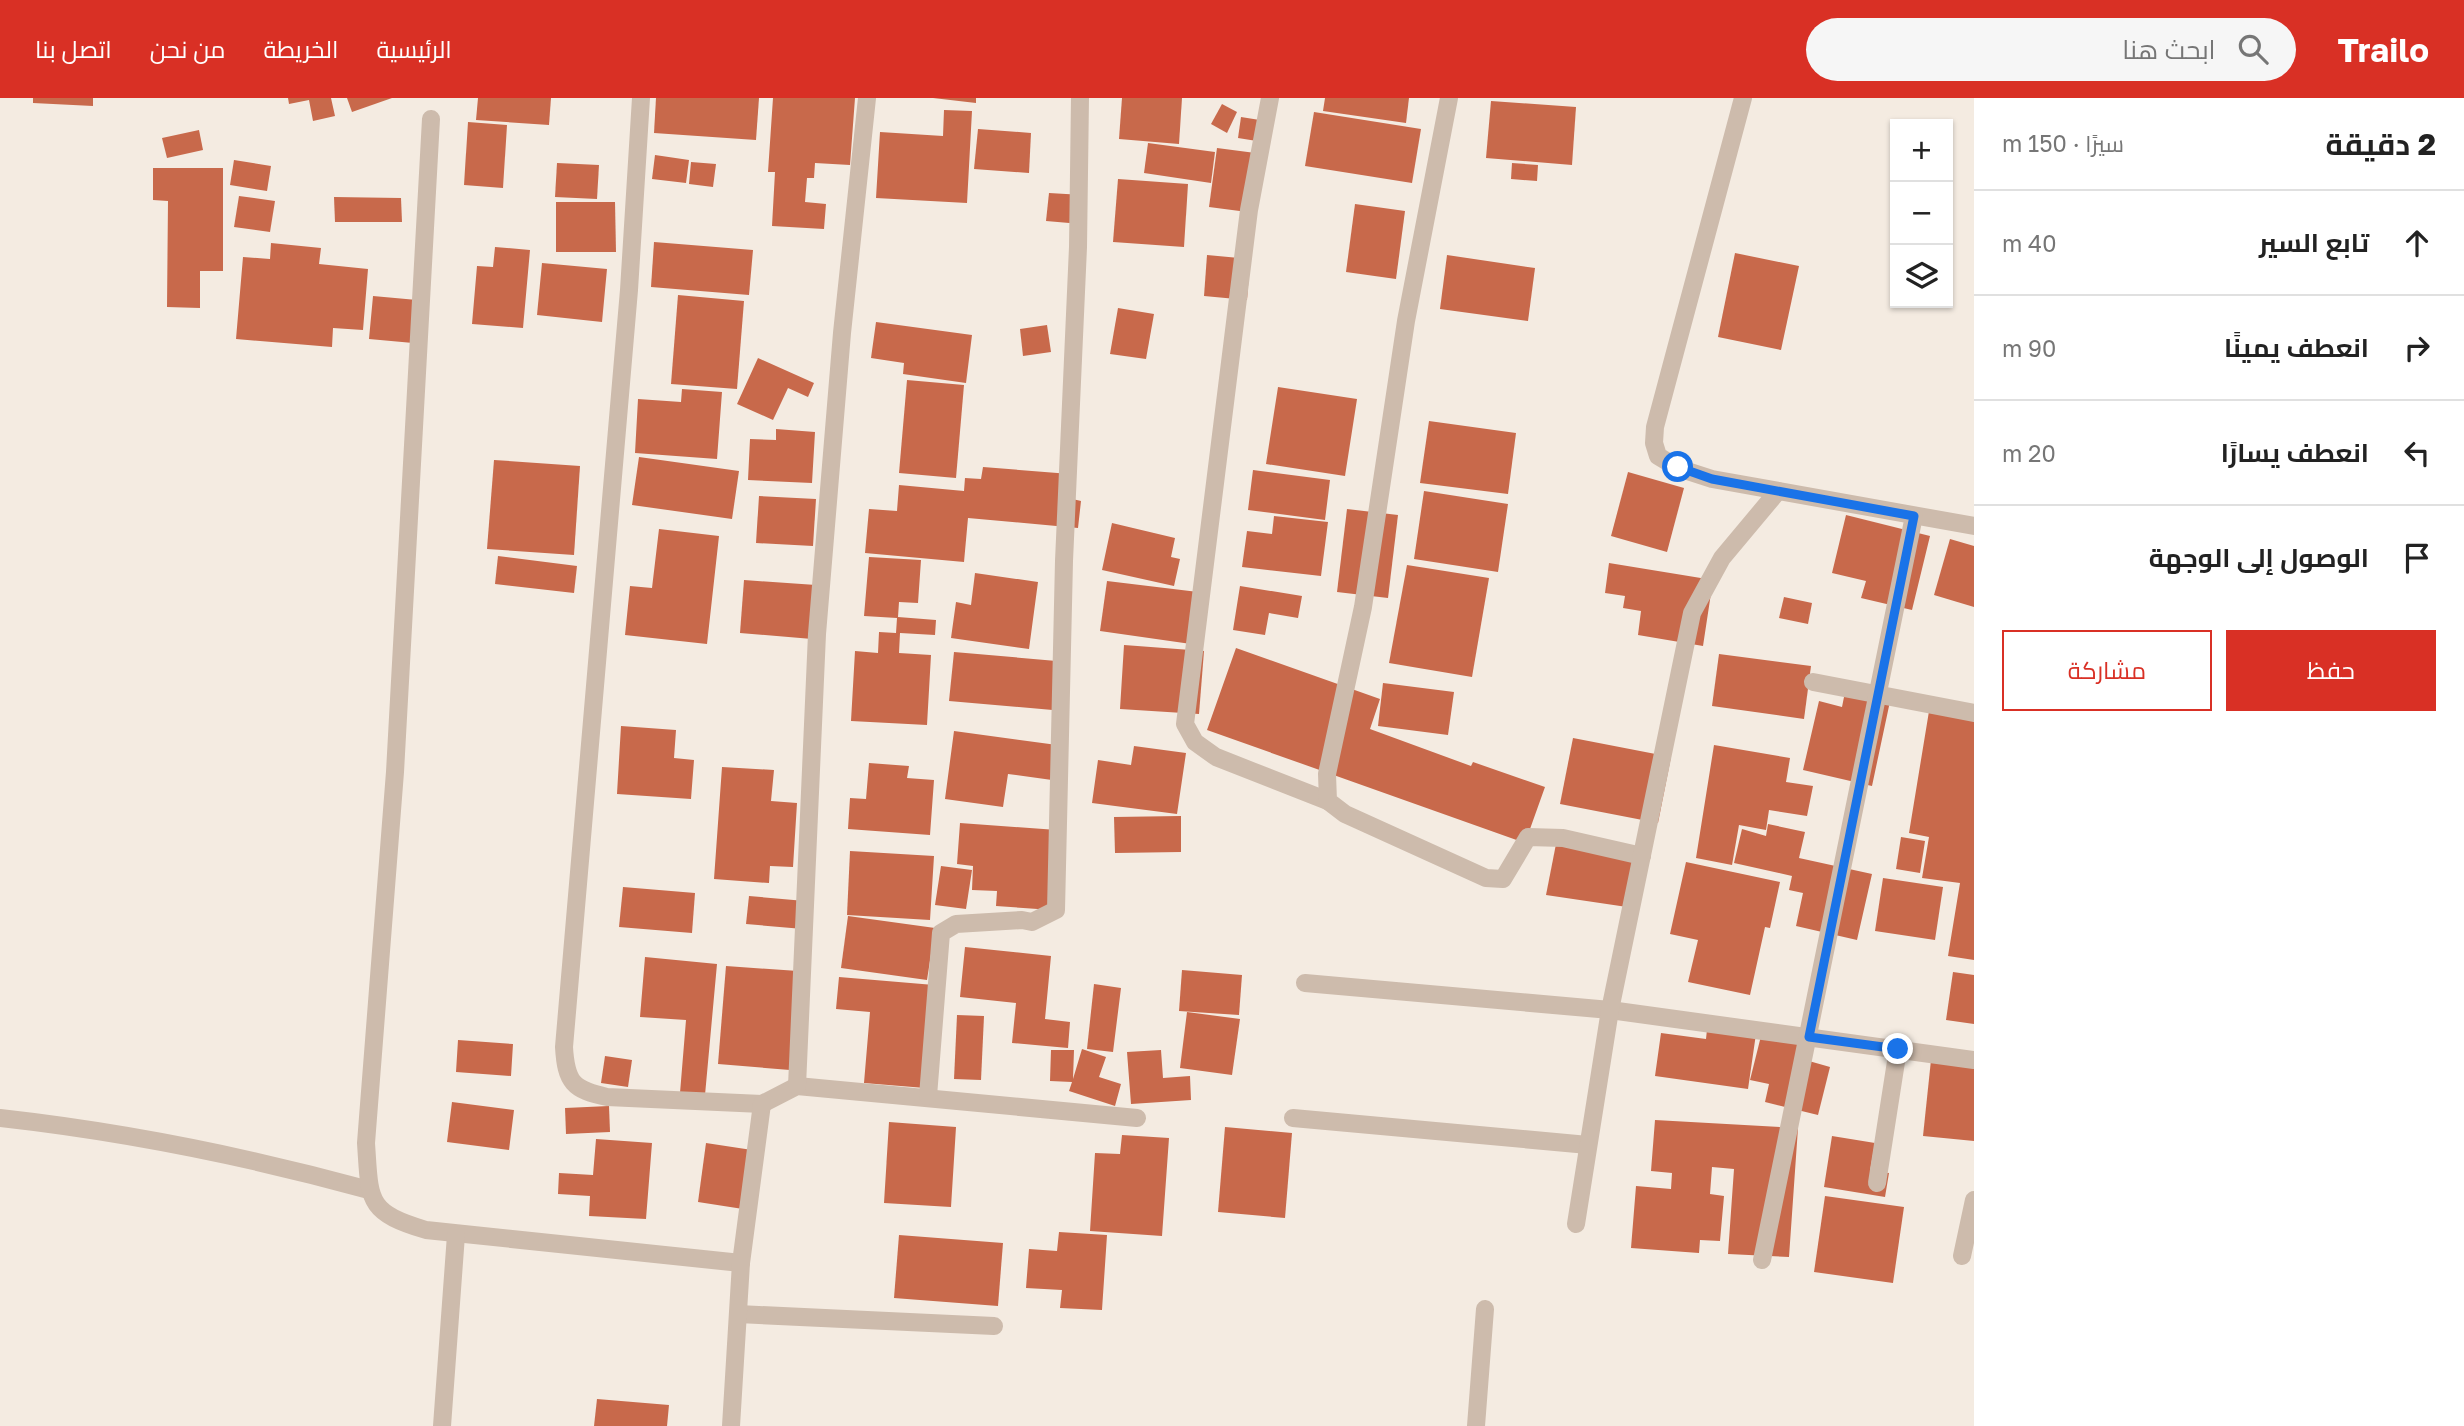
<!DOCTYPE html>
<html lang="ar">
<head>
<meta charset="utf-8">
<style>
	body { margin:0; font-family:"Golos Text",Cairo,sans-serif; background:#f6f6f6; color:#222; direction:rtl }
	.controls { position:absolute; right:21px; top:21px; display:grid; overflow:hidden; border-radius:0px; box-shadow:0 2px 5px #0004 }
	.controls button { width:63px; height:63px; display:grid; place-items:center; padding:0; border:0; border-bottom:2px solid #e0e0e0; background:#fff; color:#222; font:35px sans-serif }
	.stop { position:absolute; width:21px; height:21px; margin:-16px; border:5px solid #1a73e8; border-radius:50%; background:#fff }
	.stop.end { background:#1a73e8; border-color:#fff; box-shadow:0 2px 7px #0008 }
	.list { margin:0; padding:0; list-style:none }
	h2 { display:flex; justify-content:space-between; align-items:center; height:91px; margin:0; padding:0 28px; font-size:30px }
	h2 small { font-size:23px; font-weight:400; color:#767676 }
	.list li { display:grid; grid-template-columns:46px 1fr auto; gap:21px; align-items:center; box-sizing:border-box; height:105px; padding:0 28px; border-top:2px solid #e0e0e0 }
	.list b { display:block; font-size:26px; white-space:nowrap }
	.list em { font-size:23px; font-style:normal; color:#767676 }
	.actions { display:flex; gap:14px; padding:21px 28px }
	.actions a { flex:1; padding:16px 0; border:2px solid #d93025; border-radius:0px; text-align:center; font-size:24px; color:#d93025 }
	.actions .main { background:#d93025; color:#fff }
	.icon { flex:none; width:38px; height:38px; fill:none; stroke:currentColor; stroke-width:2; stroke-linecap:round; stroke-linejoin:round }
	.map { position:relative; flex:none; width:1974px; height:1328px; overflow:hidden; direction:ltr }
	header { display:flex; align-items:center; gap:42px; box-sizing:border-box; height:98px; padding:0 35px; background:#d93025; color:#fff }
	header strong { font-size:33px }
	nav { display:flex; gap:38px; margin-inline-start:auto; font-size:24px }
	.search { width:490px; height:63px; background:#f6f6f6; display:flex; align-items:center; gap:18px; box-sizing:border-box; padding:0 24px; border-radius:38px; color:#767676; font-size:26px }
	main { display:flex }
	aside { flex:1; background:#fff }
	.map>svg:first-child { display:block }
	.building { fill:#c8694b }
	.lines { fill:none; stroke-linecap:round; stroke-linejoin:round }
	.lane { stroke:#cdbbac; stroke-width:18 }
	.street { stroke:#cdbbac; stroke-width:18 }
	.route { stroke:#1a73e8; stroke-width:9 }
</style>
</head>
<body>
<header>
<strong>Trailo</strong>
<div class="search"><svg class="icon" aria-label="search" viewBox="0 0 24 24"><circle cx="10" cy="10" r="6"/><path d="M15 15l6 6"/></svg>ابحث هنا</div>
<nav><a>الرئيسية</a><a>الخريطة</a><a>من نحن</a><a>اتصل بنا</a></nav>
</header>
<main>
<aside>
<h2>2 دقيقة<small>سيرًا · 150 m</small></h2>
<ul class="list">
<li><svg class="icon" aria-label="ahead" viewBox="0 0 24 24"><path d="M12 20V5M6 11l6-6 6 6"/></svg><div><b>تابع السير</b></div><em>40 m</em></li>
<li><svg class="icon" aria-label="right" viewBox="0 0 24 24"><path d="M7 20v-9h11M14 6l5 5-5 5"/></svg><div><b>انعطف يمينًا</b></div><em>90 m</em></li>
<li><svg class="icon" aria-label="left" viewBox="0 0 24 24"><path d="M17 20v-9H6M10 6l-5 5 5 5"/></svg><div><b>انعطف يسارًا</b></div><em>20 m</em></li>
<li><svg class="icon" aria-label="arrive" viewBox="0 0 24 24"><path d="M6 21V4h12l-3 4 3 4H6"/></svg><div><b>الوصول إلى الوجهة</b></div></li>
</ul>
<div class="actions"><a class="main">حفظ</a><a>مشاركة</a></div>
</aside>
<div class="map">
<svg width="1974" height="1328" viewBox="0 0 1974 1328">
	<rect width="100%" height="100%" fill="#f4ebe1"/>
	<g class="building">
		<path d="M 33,0 L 93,0 L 93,8 L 33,5 Z"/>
		<path d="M 288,0 L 331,0 L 335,18 L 313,23 L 309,2 L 289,6 Z"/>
		<path d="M 347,0 L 392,0 L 352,14 Z"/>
		<path d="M 478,0 L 551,0 L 549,27 L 476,22 Z"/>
		<path d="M 656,0 L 759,0 L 756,42 L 654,35 Z"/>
		<path d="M 773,0 L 855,0 L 850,67 L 815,65 L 814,80 L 807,80 L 805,104 L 826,106 L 824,131 L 772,128 L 775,74 L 768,74 Z"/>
		<path d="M 933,0 L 976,0 L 976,5 Z"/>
		<path d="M 1122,0 L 1182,0 L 1179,46 L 1119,41 Z"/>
		<path d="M 1325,0 L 1409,0 L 1406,25 L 1323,13 Z"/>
		<path d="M 1491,3 L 1576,9 L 1572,67 L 1486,60 Z"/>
		<path d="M 1222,6 L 1237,14 L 1227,35 L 1211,26 Z"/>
		<path d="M 944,12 L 972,13 L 967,105 L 876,100 L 880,34 L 943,38 Z"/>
		<path d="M 1314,14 L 1421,31 L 1412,85 L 1305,68 Z"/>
		<path d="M 1241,19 L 1266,23 L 1263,44 L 1238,40 Z"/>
		<path d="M 468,24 L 507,27 L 503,90 L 464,87 Z"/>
		<path d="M 978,31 L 1031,35 L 1029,75 L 974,71 Z"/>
		<path d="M 199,32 L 203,52 L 167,60 L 162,40 Z"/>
		<path d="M 1148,45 L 1215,54 L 1211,85 L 1144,75 Z"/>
		<path d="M 1217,50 L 1263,56 L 1255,115 L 1209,109 Z"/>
		<path d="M 655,57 L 689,62 L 686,85 L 652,81 Z"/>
		<path d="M 234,62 L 271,68 L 267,93 L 230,87 Z"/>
		<path d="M 691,64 L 716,66 L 713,89 L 689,86 Z"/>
		<path d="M 557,65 L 599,67 L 597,101 L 555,99 Z"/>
		<path d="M 1512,65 L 1538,67 L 1537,83 L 1511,81 Z"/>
		<path d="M 153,70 L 223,70 L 223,173 L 200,173 L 200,210 L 167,209 L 168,103 L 153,102 Z"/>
		<path d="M 1118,81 L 1188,86 L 1184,149 L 1113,144 Z"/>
		<path d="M 1049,95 L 1083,97 L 1081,126 L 1046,123 Z"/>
		<path d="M 239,98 L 275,103 L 270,134 L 234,129 Z"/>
		<path d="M 334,99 L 401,100 L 402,124 L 335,124 Z"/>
		<path d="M 556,104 L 615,104 L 616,154 L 556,154 Z"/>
		<path d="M 1355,106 L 1405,113 L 1396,181 L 1346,174 Z"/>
		<path d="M 654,144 L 753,152 L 749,197 L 651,189 Z"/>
		<path d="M 271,145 L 321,150 L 319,166 L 368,171 L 363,232 L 333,230 L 332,249 L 236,241 L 243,159 L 270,161 Z"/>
		<path d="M 495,149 L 530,152 L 523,230 L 472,226 L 477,168 L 493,169 Z"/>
		<path d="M 1735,155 L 1799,168 L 1781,252 L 1718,239 Z"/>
		<path d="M 1207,157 L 1250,161 L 1247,202 L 1204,198 Z"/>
		<path d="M 1447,157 L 1535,170 L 1528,223 L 1440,211 Z"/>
		<path d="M 542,165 L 607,171 L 602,224 L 537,217 Z"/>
		<path d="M 678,197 L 744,203 L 737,291 L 671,286 Z"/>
		<path d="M 373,198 L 417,202 L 413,245 L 369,241 Z"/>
		<path d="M 1118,210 L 1154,216 L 1146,261 L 1110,256 Z"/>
		<path d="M 876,224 L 972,237 L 966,285 L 903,276 L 904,265 L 871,260 Z"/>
		<path d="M 1047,227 L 1051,254 L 1023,258 L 1020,231 Z"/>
		<path d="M 758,260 L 814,285 L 808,299 L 788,290 L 773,322 L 737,306 Z"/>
		<path d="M 907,282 L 964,287 L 956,380 L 899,375 Z"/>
		<path d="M 1278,289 L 1357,301 L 1345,378 L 1266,366 Z"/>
		<path d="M 682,291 L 722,294 L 717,361 L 635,355 L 638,301 L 681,304 Z"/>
		<path d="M 1429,323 L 1516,335 L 1508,396 L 1420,385 Z"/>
		<path d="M 776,331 L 815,334 L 812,385 L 748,382 L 750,341 L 776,342 Z"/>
		<path d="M 639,359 L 739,373 L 732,421 L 632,407 Z"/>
		<path d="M 494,362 L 580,368 L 574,457 L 487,451 Z"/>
		<path d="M 983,369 L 1070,376 L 1064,399 L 1081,403 L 1078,430 L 968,420 L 964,464 L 865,455 L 869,411 L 897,413 L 899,387 L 964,393 L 965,380 L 981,381 Z"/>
		<path d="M 1253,372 L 1330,382 L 1325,422 L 1248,412 Z"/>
		<path d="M 1628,374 L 1684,390 L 1667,454 L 1611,438 Z"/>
		<path d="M 1424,393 L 1508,406 L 1498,474 L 1414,461 Z"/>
		<path d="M 759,398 L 816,401 L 813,448 L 756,445 Z"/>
		<path d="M 1347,411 L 1398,417 L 1388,500 L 1337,494 Z"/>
		<path d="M 1846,417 L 1930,438 L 1912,512 L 1861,500 L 1866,483 L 1832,475 Z"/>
		<path d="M 1274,418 L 1328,424 L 1321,478 L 1242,469 L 1247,433 L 1272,436 Z"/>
		<path d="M 1112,425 L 1175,440 L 1171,459 L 1180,461 L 1174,488 L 1102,472 Z"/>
		<path d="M 659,431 L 719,438 L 707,546 L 625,537 L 630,488 L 652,490 Z"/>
		<path d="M 1950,441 L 1974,448 L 1974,509 L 1934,497 Z"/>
		<path d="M 498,458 L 577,468 L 574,495 L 495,486 Z"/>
		<path d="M 869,459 L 921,462 L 918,505 L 899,504 L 898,519 L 936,522 L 935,537 L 900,535 L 899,555 L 931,557 L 927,627 L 851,623 L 855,553 L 878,555 L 879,534 L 896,535 L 897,520 L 864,518 Z"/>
		<path d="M 1609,465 L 1713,482 L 1703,548 L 1638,537 L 1641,513 L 1623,510 L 1625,498 L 1605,495 Z"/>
		<path d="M 1407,467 L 1489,480 L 1472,579 L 1389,565 Z"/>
		<path d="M 975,475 L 1038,484 L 1029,551 L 951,540 L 956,504 L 971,507 Z"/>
		<path d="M 744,482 L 816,487 L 812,541 L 740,535 Z"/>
		<path d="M 1107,483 L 1198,494 L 1191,546 L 1100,533 Z"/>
		<path d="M 1240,488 L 1302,498 L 1298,520 L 1269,515 L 1265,537 L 1233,532 Z"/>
		<path d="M 1784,499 L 1812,505 L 1808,526 L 1779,520 Z"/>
		<path d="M 1124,547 L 1204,553 L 1199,616 L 1120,611 Z"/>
		<path d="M 1236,550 L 1380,601 L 1370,631 L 1471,668 L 1473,664 L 1545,689 L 1525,745 L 1207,632 Z"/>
		<path d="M 954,554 L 1068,564 L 1064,613 L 949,603 Z"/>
		<path d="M 1719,556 L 1811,568 L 1804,621 L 1712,608 Z"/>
		<path d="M 1847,584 L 1892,594 L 1872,688 L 1803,672 L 1819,603 L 1842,609 Z"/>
		<path d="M 1383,585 L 1454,594 L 1448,637 L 1378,628 Z"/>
		<path d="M 1931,601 L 1974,607 L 1974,862 L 1948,858 L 1960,785 L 1922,780 L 1929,739 L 1909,735 Z"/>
		<path d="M 621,628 L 676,632 L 674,660 L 694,662 L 691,701 L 617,696 Z"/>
		<path d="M 954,633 L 1057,647 L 1052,682 L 1008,676 L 1003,709 L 945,701 Z"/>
		<path d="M 1573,640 L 1671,659 L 1658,725 L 1560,706 Z"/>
		<path d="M 1714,647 L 1790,660 L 1786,684 L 1813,688 L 1807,718 L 1769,712 L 1766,732 L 1739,727 L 1732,767 L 1696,760 Z"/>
		<path d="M 1134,648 L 1186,655 L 1177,716 L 1092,705 L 1098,662 L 1131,667 Z"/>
		<path d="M 869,665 L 909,668 L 907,680 L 934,682 L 930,737 L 848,731 L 850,700 L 866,701 Z"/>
		<path d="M 722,669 L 774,672 L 771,703 L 797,705 L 793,769 L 770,768 L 769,785 L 714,781 Z"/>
		<path d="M 1181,718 L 1181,754 L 1115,755 L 1114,719 Z"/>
		<path d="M 960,725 L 1057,732 L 1052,812 L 996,808 L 997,793 L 972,792 L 973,768 L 957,766 Z"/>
		<path d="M 1768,726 L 1805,734 L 1799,760 L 1872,776 L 1857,842 L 1796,828 L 1803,795 L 1789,792 L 1792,778 L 1734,765 L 1742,731 L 1766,738 Z"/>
		<path d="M 1901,739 L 1925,743 L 1920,775 L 1896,771 Z"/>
		<path d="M 1556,746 L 1635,757 L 1627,809 L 1546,797 Z"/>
		<path d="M 850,753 L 934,758 L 930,822 L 847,817 Z"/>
		<path d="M 1686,764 L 1780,784 L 1770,830 L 1765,829 L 1750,897 L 1688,884 L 1698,842 L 1670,836 Z"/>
		<path d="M 941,768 L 972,772 L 966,811 L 935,807 Z"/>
		<path d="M 1883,780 L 1943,789 L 1935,842 L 1875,833 Z"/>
		<path d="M 623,789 L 695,795 L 692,835 L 619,829 Z"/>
		<path d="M 749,798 L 805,803 L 803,831 L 746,826 Z"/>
		<path d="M 848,818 L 935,830 L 927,882 L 841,870 Z"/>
		<path d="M 965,849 L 1051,858 L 1045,921 L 1070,924 L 1068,950 L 1012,945 L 1016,905 L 960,899 Z"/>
		<path d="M 645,859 L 717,866 L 705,997 L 680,995 L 686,922 L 640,919 Z"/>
		<path d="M 726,868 L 798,873 L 790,972 L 718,966 Z"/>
		<path d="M 1182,872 L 1242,877 L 1239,917 L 1179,913 Z"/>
		<path d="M 1953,874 L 1974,877 L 1974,926 L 1946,922 Z"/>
		<path d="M 839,879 L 934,887 L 925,990 L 864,985 L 870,914 L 836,911 Z"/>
		<path d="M 1094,886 L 1121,890 L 1113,954 L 1087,951 Z"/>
		<path d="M 1187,914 L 1240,921 L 1232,977 L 1180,970 Z"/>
		<path d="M 957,917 L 984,918 L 981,982 L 954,981 Z"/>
		<path d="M 1708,922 L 1757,929 L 1748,991 L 1655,978 L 1661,935 L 1706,941 Z"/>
		<path d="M 1764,926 L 1815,939 L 1809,963 L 1830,969 L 1818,1017 L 1765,1004 L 1769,986 L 1750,982 Z"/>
		<path d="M 458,942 L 513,946 L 511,978 L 456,974 Z"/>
		<path d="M 1082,951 L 1106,959 L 1099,979 L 1121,986 L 1115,1008 L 1069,993 L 1072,984 L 1050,983 L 1051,952 L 1074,952 L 1073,981 Z"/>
		<path d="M 1161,952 L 1163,980 L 1190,978 L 1191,1002 L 1131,1006 L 1127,954 Z"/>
		<path d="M 605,958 L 632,962 L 628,989 L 601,985 Z"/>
		<path d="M 1931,962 L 1974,966 L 1974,1043 L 1923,1038 Z"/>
		<path d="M 452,1004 L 514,1012 L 509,1052 L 447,1044 Z"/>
		<path d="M 609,1008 L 610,1034 L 566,1036 L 565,1010 Z"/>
		<path d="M 1655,1022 L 1798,1030 L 1789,1159 L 1728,1156 L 1734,1071 L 1712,1069 L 1710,1096 L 1724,1098 L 1720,1143 L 1700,1142 L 1699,1155 L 1631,1150 L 1636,1088 L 1671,1091 L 1672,1075 L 1651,1073 Z"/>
		<path d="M 889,1024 L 956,1029 L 951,1109 L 884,1105 Z"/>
		<path d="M 1225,1029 L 1292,1035 L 1285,1120 L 1218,1114 Z"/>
		<path d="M 1122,1037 L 1169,1040 L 1162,1138 L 1090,1133 L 1095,1055 L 1120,1056 Z"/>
		<path d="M 1832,1038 L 1875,1045 L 1870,1073 L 1889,1075 L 1885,1099 L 1824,1089 Z"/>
		<path d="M 596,1041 L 652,1045 L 646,1121 L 589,1118 L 590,1098 L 558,1096 L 559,1075 L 593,1077 Z"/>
		<path d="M 706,1045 L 752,1052 L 743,1111 L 698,1104 Z"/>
		<path d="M 1825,1098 L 1904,1109 L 1893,1185 L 1814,1174 Z"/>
		<path d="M 1059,1134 L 1107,1137 L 1102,1212 L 1060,1210 L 1062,1192 L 1026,1190 L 1029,1151 L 1057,1153 Z"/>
		<path d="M 899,1137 L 1003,1145 L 998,1208 L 894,1200 Z"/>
		<path d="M 597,1301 L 669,1307 L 667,1328 L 594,1328 Z"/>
	</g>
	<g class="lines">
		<g class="lane">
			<path d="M 0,1020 C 125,1034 249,1059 369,1092"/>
			<path d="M 1476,1328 L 1485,1211"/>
		</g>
		<g class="street">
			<path d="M 641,0 L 629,192 L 564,949 C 566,984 573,992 607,999 L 762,1006 L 797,988 L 1137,1020"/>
			<path d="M 1270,0 L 1249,112 L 1185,626 L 1195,644 L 1216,659 L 1328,703"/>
			<path d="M 1449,0 L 1406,223 L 1363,509 L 1327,676 L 1328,703 L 1345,716 L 1486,780 L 1503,781 L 1528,739 L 1563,740 L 1642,758"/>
			<path d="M 1743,0 L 1655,329 L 1654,345 L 1658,358 L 1678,370 L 1712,381 L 1974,428"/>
			<path d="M 431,21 L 395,674 L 366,1045 C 370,1103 366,1114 426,1132 L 741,1165"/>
			<path d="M 1813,584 L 1974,615"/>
			<path d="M 1305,885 L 1610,912 L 1974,962"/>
			<path d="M 797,988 L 817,536 L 842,235 L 867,0"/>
			<path d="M 928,998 L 941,835 L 956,826 L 1022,822 L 1032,824 L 1056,812 L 1064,463 L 1078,149 L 1080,0"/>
			<path d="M 1293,1020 L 1588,1047"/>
			<path d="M 1877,1085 L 1898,951"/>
			<path d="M 1576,1126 L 1610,912 L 1692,515 L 1722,460 L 1778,393"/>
			<path d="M 1962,1158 L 1974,1102"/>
			<path d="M 1762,1162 L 1914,418"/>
			<path d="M 738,1216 L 994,1228"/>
			<path d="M 442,1328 L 456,1137"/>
			<path d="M 731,1328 L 741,1165 L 762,1006"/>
		</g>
	</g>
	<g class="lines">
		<path class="route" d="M 1678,369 L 1712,381 L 1914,418 L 1809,939 L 1898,951"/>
	</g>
</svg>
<div class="controls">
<button>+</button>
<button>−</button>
<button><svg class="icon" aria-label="layers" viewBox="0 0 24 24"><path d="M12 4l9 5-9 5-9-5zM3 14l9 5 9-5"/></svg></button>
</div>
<div class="stop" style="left:1678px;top:369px"></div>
<div class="stop end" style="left:1898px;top:951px"></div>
</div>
</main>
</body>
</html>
